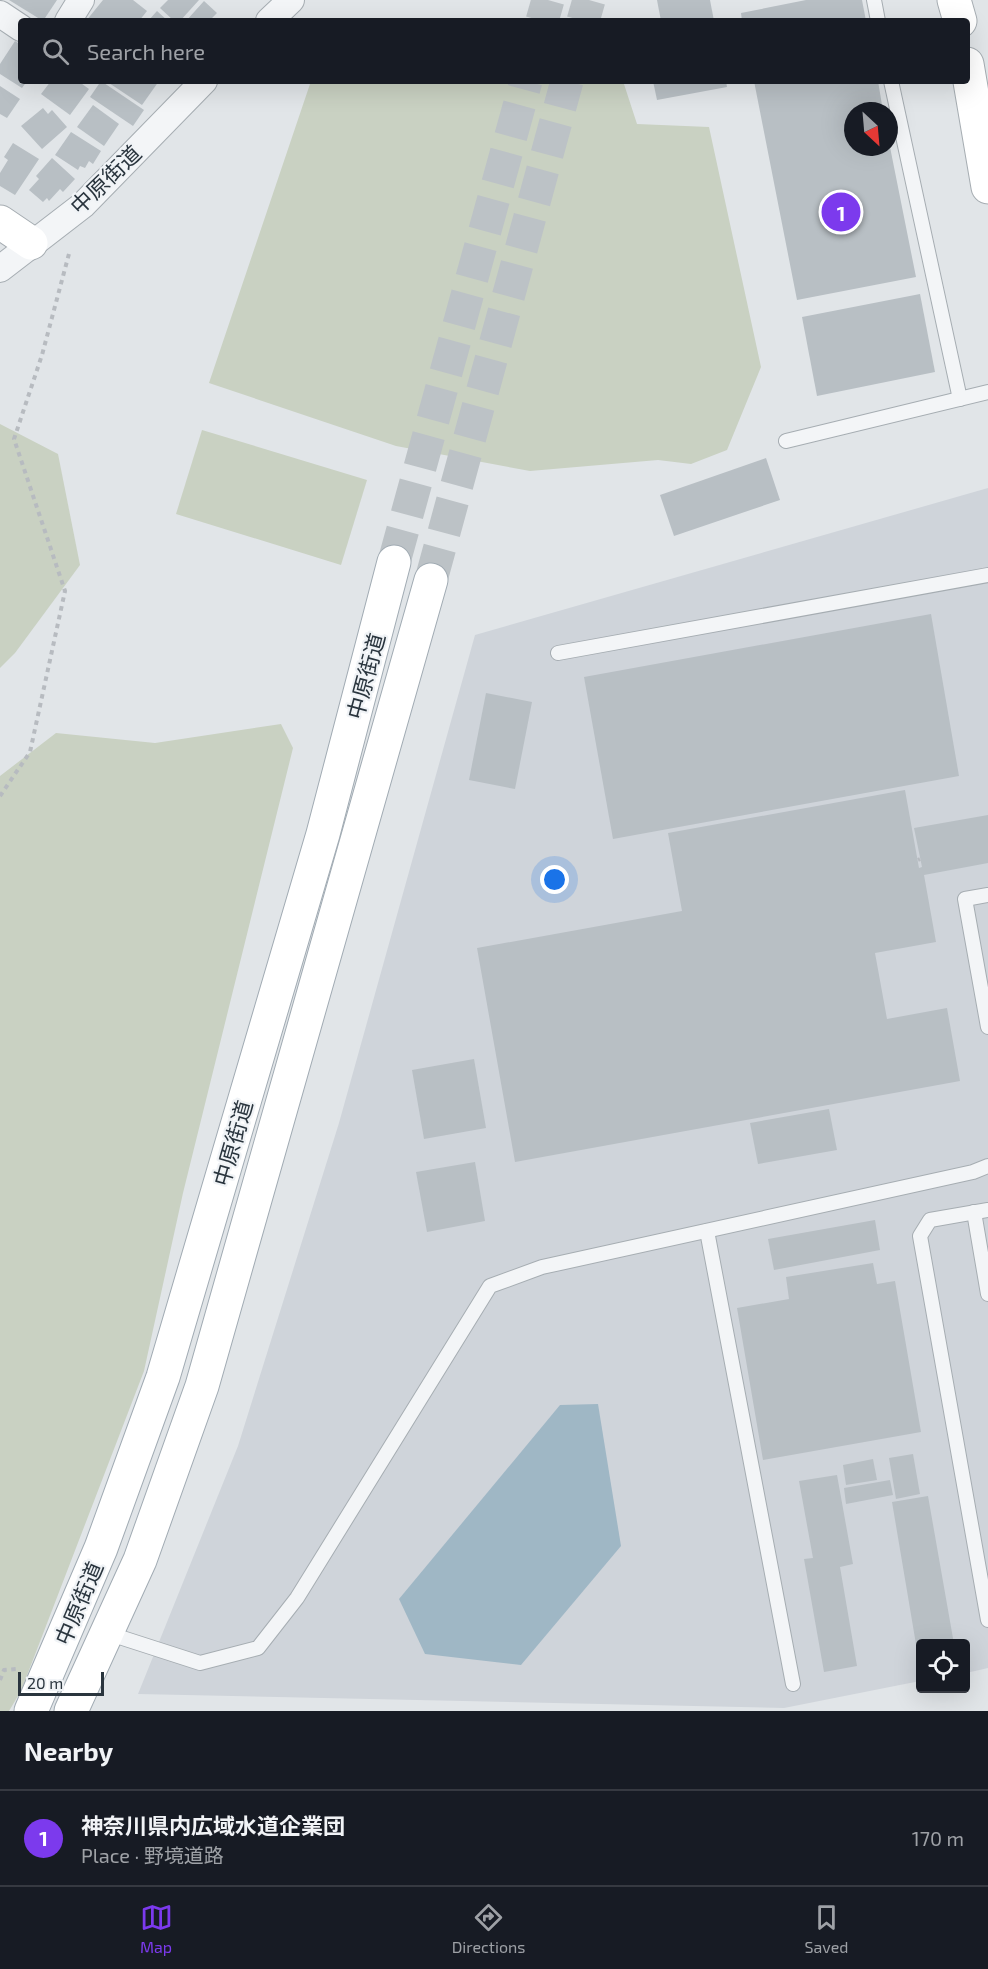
<!DOCTYPE html>
<html lang="en">
<head>
<meta charset="utf-8">
<style>
	body { margin:0; font-family:"Exo 2","Noto Sans JP",sans-serif; background:#20242c; color:#f1f3f6 }
	.controls { position:absolute; right:18px; bottom:18px; display:grid; overflow:hidden; border-radius:6px; box-shadow:0 6px 24px #0002 }
	.controls button { width:54px; height:54px; display:grid; place-items:center; padding:0; border:0; border-bottom:2px solid #363941; background:#171b24; color:#f1f3f6; font:30px sans-serif }
	.compass { position:absolute; left:844px; top:102px; width:54px; height:54px; border-radius:50%; background:#171b24; box-shadow:0 6px 24px #0002; rotate:154deg }
	.scale { position:absolute; left:18px; bottom:15px; width:86px; box-sizing:border-box; padding-left:6px; border:3px solid #2a353e; border-top:0; font-size:16px; line-height:21px; white-space:nowrap; color:#2a353e; -webkit-text-stroke:4px #f0f3f6; paint-order:stroke }
	.you { position:absolute; left:555px; top:880px; width:21px; height:21px; margin:-15px; border:4px solid #fff; border-radius:50%; background:#1a73e8; box-shadow:0 0 0 9px #1a73e833 }
	.badge { display:grid; place-items:center; width:39px; height:39px; border-radius:50%; background:#7c3aed; color:#fff; font-size:20px; font-weight:700 }
	.pin { position:absolute; translate:-50% -50%; border:3px solid #fff; box-shadow:0 2px 6px #0006 }
	.list { margin:0; padding:0; list-style:none }
	h2 { display:flex; justify-content:space-between; align-items:center; height:78px; margin:0; padding:0 24px; font-size:26px }
	h2 small { font-size:20px; font-weight:400; color:#9ea1a6 }
	.list li { display:grid; grid-template-columns:39px 1fr auto; gap:18px; align-items:center; box-sizing:border-box; height:96px; padding:0 24px; border-top:2px solid #363941 }
	.list b { display:block; font-size:22px; white-space:nowrap }
	.list p { margin:0; font-size:20px; white-space:nowrap; color:#9ea1a6 }
	.list em { font-size:20px; font-style:normal; color:#9ea1a6 }
	.icon { flex:none; width:33px; height:33px; fill:none; stroke:currentColor; stroke-width:2; stroke-linecap:round; stroke-linejoin:round }
	.map { position:relative; flex:none; width:988px; height:1711px; overflow:hidden }
	.search { position:absolute; background:#171b24; box-shadow:0 6px 24px #0002; left:18px; right:18px; top:18px; height:66px; display:flex; align-items:center; gap:15px; box-sizing:border-box; padding:0 21px; border-radius:6px; color:#9ea1a6; font-size:22px }
	.sheet { height:174px; background:#171b24 }
	nav { display:flex; justify-content:space-around; align-items:center; box-sizing:border-box; height:84px; border-top:2px solid #363941; background:#171b24; font-size:16px; color:#9ea1a6 }
	nav a { display:grid; justify-items:center; gap:3px }
	nav .on { color:#7c3aed }
	.map>svg:first-child { display:block }
	.built { fill:#cfd4da }
	.green { fill:#c9d1c2 }
	.water { fill:#9fb7c5 }
	.building { fill:#b8bfc4 }
	.lines { fill:none; stroke-linecap:round; stroke-linejoin:round }
	.primary-tunnel { stroke:#bcc2c6; stroke-width:33; stroke-dasharray:33 16; stroke-linecap:butt }
	.lane-casing { stroke:#a6adb2; stroke-width:16 }
	.street-casing { stroke:#a6adb2; stroke-width:28 }
	.secondary-casing { stroke:#a6adb2; stroke-width:35 }
	.primary-casing { stroke:#a1abb3; stroke-width:35 }
	.path { stroke:#b7bbc0; stroke-width:4; stroke-dasharray:4.5 4.5; stroke-linecap:butt }
	.lane { stroke:#f3f5f7; stroke-width:14 }
	.street { stroke:#f3f5f7; stroke-width:26 }
	.secondary { stroke:#fff; stroke-width:33 }
	.primary { stroke:#fff; stroke-width:33 }
	.labels { text-anchor:middle; dominant-baseline:central; stroke-width:4.5; stroke-linejoin:round; paint-order:stroke }
	.street-label { font-size:22px; fill:#2a353e; stroke:#f0f3f6 }
</style>
</head>
<body>
<div class="map">
<svg width="988" height="1711" viewBox="0 0 988 1711">
	<rect width="100%" height="100%" fill="#e1e5e8"/>
	<path class="built" d="M 988,488 L 988,1668 L 966,1673 L 966,1644 L 920,1644 L 920,1681 L 784,1708 L 138,1694 L 238,1446 L 339,1123 L 475,635 Z"/>
	<g class="green">
		<path d="M 311,81 L 623,81 L 637,124 L 709,127 L 761,367 L 727,450 L 691,464 L 658,460 L 530,471 L 396,446 L 209,383 Z"/>
		<path d="M 0,424 L 58,454 L 80,565 L 15,653 L 0,668 Z"/>
		<path d="M 202,430 L 367,480 L 341,565 L 176,514 Z"/>
		<path d="M 281,724 L 293,748 L 183,1193 L 144,1371 L 21,1691 L 9,1711 L 0,1711 L 0,776 L 56,733 L 155,743 Z"/>
	</g>
	<path class="water" d="M 598,1404 L 621,1546 L 521,1665 L 425,1654 L 399,1599 L 560,1405 Z"/>
	<g class="building">
		<path d="M 9,0 L 57,0 L 43,21 Z"/>
		<path d="M 103,0 L 133,0 L 147,11 L 139,21 L 86,21 Z"/>
		<path d="M 168,0 L 199,0 L 180,21 L 174,21 L 160,8 Z"/>
		<path d="M 657,0 L 710,0 L 714,21 L 661,21 Z"/>
		<path d="M 806,0 L 862,0 L 866,21 L 742,21 L 741,13 Z"/>
		<path d="M 204,1 L 217,13 L 212,18 L 215,21 L 186,21 Z"/>
		<path d="M 157,11 L 168,21 L 148,21 Z"/>
		<path d="M 15,41 L 21,45 L 21,81 L 27,81 L 22,88 L 0,74 L 0,64 Z"/>
		<path d="M 51,81 L 78,81 L 89,89 L 70,115 L 41,94 Z"/>
		<path d="M 101,81 L 144,110 L 133,126 L 90,97 Z"/>
		<path d="M 111,81 L 159,81 L 142,105 L 109,83 Z"/>
		<path d="M 653,81 L 726,81 L 727,87 L 657,100 Z"/>
		<path d="M 754,81 L 878,81 L 883,111 L 853,111 L 853,147 L 890,147 L 916,277 L 797,300 Z"/>
		<path d="M 0,86 L 20,99 L 7,118 L 0,114 Z"/>
		<path d="M 93,105 L 119,124 L 104,146 L 77,127 Z"/>
		<path d="M 43,108 L 48,114 L 52,110 L 67,127 L 42,149 L 21,126 Z"/>
		<path d="M 71,132 L 101,151 L 93,164 L 89,161 L 85,168 L 80,166 L 78,170 L 55,155 Z"/>
		<path d="M 13,143 L 39,159 L 15,195 L 0,186 L 0,173 L 8,160 L 4,157 Z"/>
		<path d="M 52,158 L 75,179 L 63,192 L 60,189 L 49,201 L 47,198 L 43,202 L 29,190 L 39,179 L 36,176 Z"/>
		<path d="M 920,294 L 935,372 L 817,396 L 802,317 Z"/>
		<path d="M 766,458 L 780,500 L 674,536 L 660,495 Z"/>
		<path d="M 931,614 L 959,776 L 613,839 L 584,677 Z"/>
		<path d="M 486,693 L 532,702 L 515,789 L 469,780 Z"/>
		<path d="M 905,790 L 919,868 L 922,867 L 914,828 L 988,815 L 988,863 L 924,875 L 936,942 L 875,953 L 887,1019 L 947,1008 L 960,1081 L 515,1162 L 477,948 L 682,911 L 668,833 Z"/>
		<path d="M 474,1059 L 486,1128 L 424,1139 L 412,1070 Z"/>
		<path d="M 829,1109 L 837,1150 L 758,1164 L 750,1123 Z"/>
		<path d="M 475,1162 L 485,1221 L 427,1232 L 416,1172 Z"/>
		<path d="M 875,1220 L 880,1250 L 774,1270 L 768,1239 Z"/>
		<path d="M 873,1263 L 877,1284 L 895,1281 L 921,1432 L 763,1460 L 737,1308 L 789,1299 L 786,1277 Z"/>
		<path d="M 913,1454 L 920,1494 L 896,1499 L 889,1458 Z"/>
		<path d="M 873,1459 L 877,1480 L 846,1485 L 843,1465 Z"/>
		<path d="M 837,1475 L 853,1564 L 840,1567 L 857,1666 L 824,1672 L 804,1559 L 813,1558 L 799,1481 Z"/>
		<path d="M 890,1480 L 893,1495 L 846,1504 L 844,1488 Z"/>
		<path d="M 928,1496 L 954,1644 L 920,1644 L 919,1662 L 892,1502 Z"/>
	</g>
	<g class="lines">
		<g class="primary-tunnel">
			<path d="M 542,21 L 548,0"/>
			<path d="M 583,21 L 589,0"/>
			<path d="M 394,562 L 526,81"/>
			<path d="M 431,580 L 567,81"/>
		</g>
		<g class="lane-casing">
			<g id="lane">
				<path d="M 874,0 L 878,21"/>
				<path d="M 891,81 L 960,399"/>
				<path d="M 786,441 L 988,392"/>
				<path d="M 558,653 L 988,575"/>
				<path d="M 988,895 L 965,899 L 988,1027"/>
				<path d="M 988,1210 L 930,1220 L 920,1236 L 988,1620"/>
				<path d="M 974,1212 L 988,1294"/>
				<path d="M 707,1231 L 793,1684"/>
				<path d="M 107,1633 L 200,1663 L 258,1648 L 297,1598 L 490,1286 L 542,1267 L 973,1172 L 988,1166"/>
			</g>
		</g>
		<g class="street-casing">
			<g id="street">
				<path d="M 0,14 L 21,28"/>
				<path d="M 68,21 L 81,0"/>
				<path d="M 269,21 L 291,0"/>
				<path d="M 0,269 L 83,205 L 204,81"/>
			</g>
		</g>
		<g class="secondary-casing">
			<g id="secondary">
				<path d="M 954,0 L 960,21"/>
				<path d="M 967,64 L 988,187"/>
				<path d="M 0,222 L 31,243"/>
			</g>
		</g>
		<g class="primary-casing">
			<g id="primary">
				<path d="M 31,1711 L 101,1548 L 163,1377 L 323,834 L 394,562"/>
				<path d="M 71,1711 L 140,1560 L 202,1386 L 431,580"/>
			</g>
		</g>
		<g class="path">
			<path d="M 0,796 L 30,752 L 65,591 L 14,439 L 42,355 L 70,250"/>
			<path d="M 918,860 L 920,859"/>
			<path d="M 0,1680 L 4,1670 L 17,1669"/>
		</g>
		<use href="#lane" class="lane"/>
		<use href="#street" class="street"/>
		<use href="#secondary" class="secondary"/>
		<use href="#primary" class="primary"/>
	</g>
	<g class="labels">
		<g class="street-label">
			<text transform="translate(105 179) rotate(-44)">中原街道</text>
			<text transform="translate(365 676) rotate(-75)">中原街道</text>
			<text transform="translate(232 1143) rotate(-74)">中原街道</text>
			<text transform="translate(78 1603) rotate(-67)">中原街道</text>
		</g>
	</g>
</svg>
<div class="controls">
<button><svg class="icon" aria-label="locate" viewBox="0 0 24 24"><circle cx="12" cy="12" r="6"/><path d="M12 2v4M12 18v4M2 12h4M18 12h4"/></svg></button>
</div>
<svg class="compass" viewBox="-18 -18 36 36"><path d="M0-13l5 13h-10z" fill="#e53935"/><path d="M0 13l5-13h-10z" fill="#9ea1a6"/></svg>
<div class="scale">20 m</div>
<div class="you"></div>
<div class="pin badge" style="left:841px;top:212px">1</div>
<div class="search"><svg class="icon" aria-label="search" viewBox="0 0 24 24"><circle cx="10" cy="10" r="6"/><path d="M15 15l6 6"/></svg>Search here</div>
</div>
<section class="sheet">
<h2>Nearby<small></small></h2>
<ul class="list">
<li><span class="badge">1</span><div><b>神奈川県内広域水道企業団</b><p>Place · 野境道路</p></div><em>170 m</em></li>
</ul>
</section>
<nav>
<a class="on"><svg class="icon" aria-label="map" viewBox="0 0 24 24"><path d="M3 6l6-2 6 2 6-2v14l-6 2-6-2-6 2zM9 4v14M15 6v14"/></svg>Map</a>
<a><svg class="icon" aria-label="directions" viewBox="0 0 24 24"><path d="M12 3l9 9-9 9-9-9zM9 14v-3h6M13 9l2 2-2 2"/></svg>Directions</a>
<a><svg class="icon" aria-label="saved" viewBox="0 0 24 24"><path d="M7 4h10v16l-5-4-5 4z"/></svg>Saved</a>
</nav>
</body>
</html>
